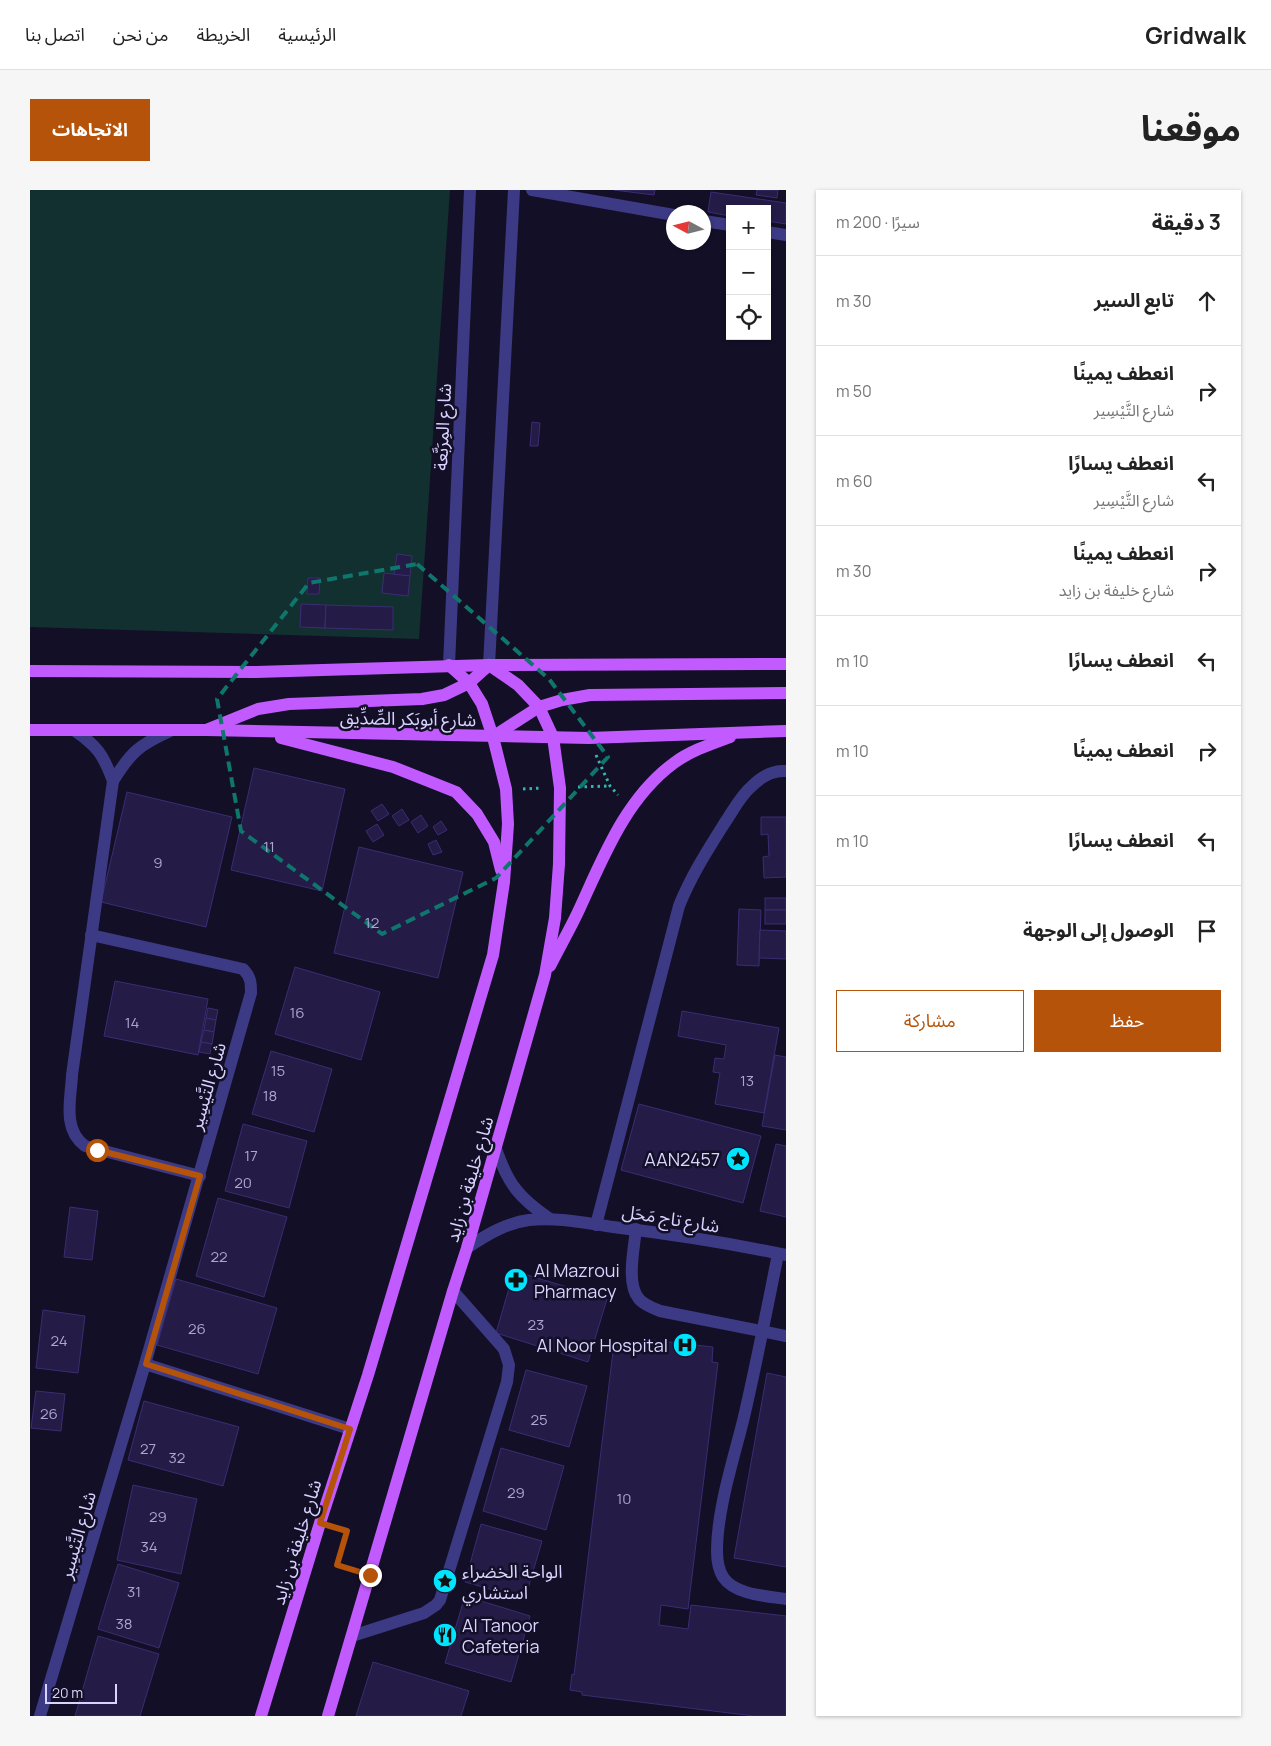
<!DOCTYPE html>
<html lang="ar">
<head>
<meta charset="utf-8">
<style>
	body { margin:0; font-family:Manrope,"Noto Sans Arabic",sans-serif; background:#f6f6f6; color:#222; direction:rtl }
	.controls { position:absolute; right:15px; top:15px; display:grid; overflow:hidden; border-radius:0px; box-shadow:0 1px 4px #0004 }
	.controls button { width:45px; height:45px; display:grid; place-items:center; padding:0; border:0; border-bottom:1px solid #e0e0e0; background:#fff; color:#222; font:25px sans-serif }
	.compass { position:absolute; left:636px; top:15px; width:45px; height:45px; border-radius:50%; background:#fff; box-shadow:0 1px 4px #0004; rotate:277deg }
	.scale { position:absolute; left:15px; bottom:12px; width:72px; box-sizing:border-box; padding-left:5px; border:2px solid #d9d4ff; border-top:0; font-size:14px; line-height:18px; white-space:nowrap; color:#d9d4ff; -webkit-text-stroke:4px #130f26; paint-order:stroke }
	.stop { position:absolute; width:15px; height:15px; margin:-11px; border:4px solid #b45309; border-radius:50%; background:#fff }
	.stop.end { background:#b45309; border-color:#fff; box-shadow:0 1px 5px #0008 }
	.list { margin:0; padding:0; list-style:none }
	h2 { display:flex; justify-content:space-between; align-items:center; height:65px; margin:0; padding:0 20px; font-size:21px }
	h2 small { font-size:16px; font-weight:400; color:#767676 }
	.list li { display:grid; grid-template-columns:32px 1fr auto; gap:15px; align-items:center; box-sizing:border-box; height:90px; padding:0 20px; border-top:1px solid #e0e0e0 }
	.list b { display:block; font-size:19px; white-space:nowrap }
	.list p { margin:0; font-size:16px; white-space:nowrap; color:#767676 }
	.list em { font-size:16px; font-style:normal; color:#767676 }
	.actions { display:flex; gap:10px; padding:15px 20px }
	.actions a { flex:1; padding:11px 0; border:1px solid #b45309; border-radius:0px; text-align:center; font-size:18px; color:#b45309 }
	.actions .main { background:#b45309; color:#fff }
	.icon { flex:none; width:28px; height:28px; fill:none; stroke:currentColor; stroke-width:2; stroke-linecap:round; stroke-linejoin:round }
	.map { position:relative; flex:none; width:756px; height:1526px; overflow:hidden; direction:ltr; border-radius:0px }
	header { display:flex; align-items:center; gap:30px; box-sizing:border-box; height:70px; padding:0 25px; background:#fff; border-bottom:1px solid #e0e0e0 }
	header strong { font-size:24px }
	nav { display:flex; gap:28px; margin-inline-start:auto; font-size:18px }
	.intro { display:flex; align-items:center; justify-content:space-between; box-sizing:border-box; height:120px; padding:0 30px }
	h1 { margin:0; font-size:35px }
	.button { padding:12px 22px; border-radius:0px; background:#b45309; color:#fff; font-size:18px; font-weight:700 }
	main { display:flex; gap:30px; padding:0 30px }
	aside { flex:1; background:#fff; border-radius:0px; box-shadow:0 1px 4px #0004 }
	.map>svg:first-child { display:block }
	.green { fill:#12302f }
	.building { fill:#241b47; stroke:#3b2d73 }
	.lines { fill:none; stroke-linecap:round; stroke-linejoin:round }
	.path { stroke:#2fb8b0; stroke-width:3; stroke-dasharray:2.5 4; stroke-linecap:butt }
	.service { stroke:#3d3a85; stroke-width:12 }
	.minor { stroke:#3d3a85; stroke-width:12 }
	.tertiary { stroke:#3d3a85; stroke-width:12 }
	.primary { stroke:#c25bff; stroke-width:12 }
	.route { stroke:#b45309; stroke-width:6 }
	.marked { fill:none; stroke:#0f766e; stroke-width:4; stroke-dasharray:10 6; stroke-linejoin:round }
	.labels { text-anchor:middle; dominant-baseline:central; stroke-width:5; stroke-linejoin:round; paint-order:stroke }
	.number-label { font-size:15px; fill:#aca6d1 }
	.street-label { font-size:18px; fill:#d9d4ff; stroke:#130f26 }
	.poi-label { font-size:18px; fill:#d9d4ff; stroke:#130f26; text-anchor:start }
</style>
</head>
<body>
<header>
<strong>Gridwalk</strong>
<nav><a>الرئيسية</a><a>الخريطة</a><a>من نحن</a><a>اتصل بنا</a></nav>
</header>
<div class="intro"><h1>موقعنا</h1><a class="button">الاتجاهات</a></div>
<main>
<aside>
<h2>3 دقيقة<small>سيرًا · 200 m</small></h2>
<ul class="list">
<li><svg class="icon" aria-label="ahead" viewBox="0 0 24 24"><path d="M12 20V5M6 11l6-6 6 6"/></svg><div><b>تابع السير</b></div><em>30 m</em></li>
<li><svg class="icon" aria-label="right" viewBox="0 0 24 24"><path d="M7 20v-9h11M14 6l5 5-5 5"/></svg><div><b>انعطف يمينًا</b><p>شارع التَّيْسِير</p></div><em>50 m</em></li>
<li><svg class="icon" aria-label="left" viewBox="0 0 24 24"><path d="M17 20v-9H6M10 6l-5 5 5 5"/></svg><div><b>انعطف يسارًا</b><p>شارع التَّيْسِير</p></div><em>60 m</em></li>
<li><svg class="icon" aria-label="right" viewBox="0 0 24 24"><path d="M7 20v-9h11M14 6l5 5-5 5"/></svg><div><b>انعطف يمينًا</b><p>شارع خليفة بن زايد</p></div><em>30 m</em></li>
<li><svg class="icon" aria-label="left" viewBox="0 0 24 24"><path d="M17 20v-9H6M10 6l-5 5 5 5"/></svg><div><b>انعطف يسارًا</b></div><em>10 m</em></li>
<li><svg class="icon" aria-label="right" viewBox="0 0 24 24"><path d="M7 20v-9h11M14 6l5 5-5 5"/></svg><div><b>انعطف يمينًا</b></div><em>10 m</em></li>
<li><svg class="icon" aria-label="left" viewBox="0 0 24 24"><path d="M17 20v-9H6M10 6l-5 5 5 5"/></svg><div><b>انعطف يسارًا</b></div><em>10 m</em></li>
<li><svg class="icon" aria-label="arrive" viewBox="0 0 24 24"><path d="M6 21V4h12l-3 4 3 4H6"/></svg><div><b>الوصول إلى الوجهة</b></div></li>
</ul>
<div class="actions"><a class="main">حفظ</a><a>مشاركة</a></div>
</aside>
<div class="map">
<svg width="756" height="1526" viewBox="0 0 756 1526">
	<rect width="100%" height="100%" fill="#130f26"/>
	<path class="green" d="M 0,0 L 420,0 L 389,449 L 0,437 Z"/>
	<g class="building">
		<path d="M 584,0 L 625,0 L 624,5 Z"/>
		<path d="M 727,0 L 748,0 L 747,8 L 726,5 Z"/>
		<path d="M 681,2 L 756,13 L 756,34 L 737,31 L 737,19 L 700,19 L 700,26 L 678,22 Z"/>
		<path d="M 502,232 L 510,233 L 508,256 L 500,256 Z"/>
		<path d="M 367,364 L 382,366 L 380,386 L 364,385 Z"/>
		<path d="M 354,383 L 380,386 L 378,406 L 352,403 Z"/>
		<path d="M 278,388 L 290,388 L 289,404 L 277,404 Z"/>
		<path d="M 271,414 L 296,415 L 295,438 L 270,437 Z"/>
		<path d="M 296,415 L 363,417 L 363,440 L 295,438 Z"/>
		<path d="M 224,578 L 315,599 L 292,701 L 201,680 Z"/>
		<path d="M 97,602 L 202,627 L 176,737 L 71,712 Z"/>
		<path d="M 352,614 L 359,624 L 348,631 L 341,621 Z"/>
		<path d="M 372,619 L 379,630 L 369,636 L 362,626 Z"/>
		<path d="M 391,625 L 398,636 L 388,643 L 381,632 Z"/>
		<path d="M 731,627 L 756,627 L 756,687 L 734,688 L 733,667 L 739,666 L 738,644 L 731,645 Z"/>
		<path d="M 411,631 L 417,640 L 408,645 L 403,637 Z"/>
		<path d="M 347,634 L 354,645 L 343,652 L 336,641 Z"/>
		<path d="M 406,650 L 412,662 L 403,665 L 398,654 Z"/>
		<path d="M 329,657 L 433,682 L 408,788 L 304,763 Z"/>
		<rect x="735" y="708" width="21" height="12"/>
		<path d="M 709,719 L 731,720 L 729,776 L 707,775 Z"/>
		<rect x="735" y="720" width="21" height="14"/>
		<path d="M 730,740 L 756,741 L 756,769 L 729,768 Z"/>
		<path d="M 265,777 L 350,802 L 331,870 L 245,844 Z"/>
		<path d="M 85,791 L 178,809 L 168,865 L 74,846 Z"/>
		<path d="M 178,818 L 188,820 L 186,830 L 176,828 Z"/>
		<path d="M 652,821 L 749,838 L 734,923 L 685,914 L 690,883 L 683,882 L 685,868 L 694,869 L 696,855 L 648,846 Z"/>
		<path d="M 176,828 L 186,830 L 184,842 L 174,840 Z"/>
		<path d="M 174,840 L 184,842 L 182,854 L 171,852 Z"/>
		<path d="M 171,852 L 182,854 L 180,864 L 169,862 Z"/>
		<path d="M 241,861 L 302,879 L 284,942 L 222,924 Z"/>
		<path d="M 745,865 L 756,867 L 756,940 L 732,936 Z"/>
		<path d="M 609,914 L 731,946 L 713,1013 L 591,980 Z"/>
		<path d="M 213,934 L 277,951 L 259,1018 L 195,1001 Z"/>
		<path d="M 746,954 L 756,956 L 756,1027 L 730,1021 Z"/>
		<path d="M 188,1008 L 257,1027 L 234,1107 L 166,1086 Z"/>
		<path d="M 40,1017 L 68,1021 L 62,1070 L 34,1067 Z"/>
		<path d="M 484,1081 L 577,1109 L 558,1172 L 466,1143 Z"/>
		<path d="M 146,1089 L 247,1118 L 228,1184 L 127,1155 Z"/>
		<path d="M 13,1120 L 55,1126 L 48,1183 L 6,1178 Z"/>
		<path d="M 622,1150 L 683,1157 L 682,1172 L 688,1173 L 658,1419 L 631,1415 L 629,1435 L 658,1439 L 661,1415 L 756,1426 L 756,1526 L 724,1526 L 552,1505 L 552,1502 L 540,1500 L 542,1484 L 544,1485 L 584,1153 L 621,1157 Z"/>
		<path d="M 496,1180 L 557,1196 L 539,1257 L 479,1240 Z"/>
		<path d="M 737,1183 L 756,1187 L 756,1377 L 704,1368 Z"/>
		<path d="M 6,1201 L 35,1204 L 31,1241 L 1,1238 Z"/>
		<path d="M 114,1211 L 209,1237 L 193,1296 L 98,1270 Z"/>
		<path d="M 471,1258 L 534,1276 L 516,1340 L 453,1321 Z"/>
		<path d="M 103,1295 L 167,1309 L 151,1384 L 87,1370 Z"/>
		<path d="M 451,1334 L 512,1351 L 495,1409 L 435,1392 Z"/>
		<path d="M 88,1374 L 149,1393 L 129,1458 L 68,1439 Z"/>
		<path d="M 435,1406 L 500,1426 L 481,1492 L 415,1473 Z"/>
		<path d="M 68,1446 L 129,1464 L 110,1526 L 45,1526 Z"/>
		<path d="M 343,1472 L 439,1501 L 431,1526 L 326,1526 Z"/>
	</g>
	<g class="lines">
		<g class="path">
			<path d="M 566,565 L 580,596 L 588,605"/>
			<path d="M 548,597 L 580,596"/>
			<path d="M 493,599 L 512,598"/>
			<path d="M 306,1338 L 317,1341 L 307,1375 L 322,1380"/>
		</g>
		<g class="service">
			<path d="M 44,540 C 67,556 73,564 83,591"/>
			<path d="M 140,541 C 109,555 101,562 83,591 L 42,885 C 41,909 32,939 55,956 L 170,986"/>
			<path d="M 566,1035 L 649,716 C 661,686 677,661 694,634 C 703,621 710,606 722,596 C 731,587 743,580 756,581"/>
			<path d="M 606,1039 C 604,1059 596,1094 609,1109 C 614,1115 623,1118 630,1121 L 756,1146"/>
			<path d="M 748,1064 C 737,1119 726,1176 713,1231 C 703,1271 687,1320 687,1361 C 687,1370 688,1379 693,1387 C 705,1405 737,1406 756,1409"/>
			<path d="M 115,1174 L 320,1239"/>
			<path d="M 322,1446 L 394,1423 L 406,1415 L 410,1410 L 477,1192 L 479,1175 L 474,1159 L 423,1101"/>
			<path d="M 10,1526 L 115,1174 L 221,803 C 221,793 221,787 213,779 L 61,745"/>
		</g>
		<g class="minor">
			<path d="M 502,0 L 644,25"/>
			<path d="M 674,31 L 700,35"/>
			<path d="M 737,42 L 756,45"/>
			<path d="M 466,959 C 478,994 489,1008 520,1029"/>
			<path d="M 437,1058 C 456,1045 476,1033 499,1030 C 527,1027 555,1033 583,1037 C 641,1044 699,1053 756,1065"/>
		</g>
		<g class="tertiary">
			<path d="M 419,475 L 440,0"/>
			<path d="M 459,475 L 484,0"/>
		</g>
		<g class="primary">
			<path d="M 0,481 L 226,482 L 459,475 L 756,474"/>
			<path d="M 0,540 L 176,540 L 559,548 L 756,541"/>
			<path d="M 176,540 L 228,519 L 259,514 L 392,509 L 414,505 L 439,493 L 459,475 L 488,495 L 509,517 L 523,547 L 530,598 L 529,674 L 525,728 L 515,785 L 437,1058 L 423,1101 L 298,1526"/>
			<path d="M 464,546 L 509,517 L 532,510 L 560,505 L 756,503"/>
			<path d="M 251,548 L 363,577 L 426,602 L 447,624 L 464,652 L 471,680"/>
			<path d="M 520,776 C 529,758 539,741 548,722 C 573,668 595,609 644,573 C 660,561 681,554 700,547"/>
			<path d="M 231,1526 L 290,1333 L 338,1185 L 463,765 L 474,692 L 478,634 L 476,599 L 463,547 L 452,514 L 439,493 L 419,475"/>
		</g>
	</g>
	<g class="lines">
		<path class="route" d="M 67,960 L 170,986 L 116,1174 L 320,1239 L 290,1333 L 317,1341 L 307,1375 L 340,1385"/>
	</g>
	<path class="marked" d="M 387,374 L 519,489 L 578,567 L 466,688 L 352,744 L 211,641 L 187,509 L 279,393 Z"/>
	<defs>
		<g id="sight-disc" transform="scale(1.25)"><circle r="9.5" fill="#00e5ff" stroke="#130f26"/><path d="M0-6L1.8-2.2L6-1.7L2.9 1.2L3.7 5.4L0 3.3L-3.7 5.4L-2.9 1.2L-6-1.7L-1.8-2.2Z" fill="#111"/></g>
		<g id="pharmacy-disc" transform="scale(1.25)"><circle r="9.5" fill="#00e5ff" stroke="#130f26"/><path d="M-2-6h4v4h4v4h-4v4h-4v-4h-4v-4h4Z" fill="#111"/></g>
		<g id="hospital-disc" transform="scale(1.25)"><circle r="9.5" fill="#00e5ff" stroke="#130f26"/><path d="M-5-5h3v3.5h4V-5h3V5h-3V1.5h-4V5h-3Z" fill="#111"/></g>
		<g id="restaurant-disc" transform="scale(1.25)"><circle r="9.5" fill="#00e5ff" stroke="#130f26"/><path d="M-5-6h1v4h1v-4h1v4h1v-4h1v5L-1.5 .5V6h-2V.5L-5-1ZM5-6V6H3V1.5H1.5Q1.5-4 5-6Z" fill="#111"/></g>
	</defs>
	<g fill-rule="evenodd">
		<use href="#sight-disc" x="708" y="969"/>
		<use href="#pharmacy-disc" x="486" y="1090"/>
		<use href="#hospital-disc" x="655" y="1155"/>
		<use href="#sight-disc" x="415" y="1391"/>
		<use href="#restaurant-disc" x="415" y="1445"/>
	</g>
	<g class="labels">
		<g class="number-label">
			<text x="239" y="656">11</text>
			<text x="128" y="672">9</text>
			<text x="342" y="732">12</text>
			<text x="267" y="822">16</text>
			<text x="102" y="832">14</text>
			<text x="248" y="880">15</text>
			<text x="717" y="890">13</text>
			<text x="240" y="905">18</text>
			<text x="221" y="965">17</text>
			<text x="213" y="992">20</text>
			<text x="189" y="1066">22</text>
			<text x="506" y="1134">23</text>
			<text x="167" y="1138">26</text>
			<text x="29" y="1150">24</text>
			<text x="19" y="1223">26</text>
			<text x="509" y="1229">25</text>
			<text x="118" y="1258">27</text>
			<text x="147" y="1267">32</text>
			<text x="486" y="1302">29</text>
			<text x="594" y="1308">10</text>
			<text x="128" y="1326">29</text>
			<text x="119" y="1356">34</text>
			<text x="104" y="1401">31</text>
			<text x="94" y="1433">38</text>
		</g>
		<g class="street-label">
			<text transform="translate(412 237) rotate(-87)">شارع المِرَبَّعة</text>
			<text transform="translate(378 528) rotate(1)">شارع أبوبَكر الصِّدِّيق</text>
			<text transform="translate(177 896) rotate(-74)">شارع التَّيْسِير</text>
			<text transform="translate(439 989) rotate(-74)">شارع خليفة بن زايد</text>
			<text transform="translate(641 1028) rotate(9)">شارع تاج مَحَل</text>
			<text transform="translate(47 1345) rotate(-74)">شارع التَّيْسِير</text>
			<text transform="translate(266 1352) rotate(-73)">شارع خليفة بن زايد</text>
		</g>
		<g class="poi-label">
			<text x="690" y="969" text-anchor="end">AAN2457</text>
			<text x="504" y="1080">Al Mazroui<tspan x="504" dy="21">Pharmacy</tspan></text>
			<text x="638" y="1155" text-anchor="end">Al Noor Hospital</text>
			<text x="432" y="1381">الواحة الخضراء<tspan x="432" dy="21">استشاري</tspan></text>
			<text x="432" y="1435">Al Tanoor<tspan x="432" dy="21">Cafeteria</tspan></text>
		</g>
	</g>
</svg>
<div class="controls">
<button>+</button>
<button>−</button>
<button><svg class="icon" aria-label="locate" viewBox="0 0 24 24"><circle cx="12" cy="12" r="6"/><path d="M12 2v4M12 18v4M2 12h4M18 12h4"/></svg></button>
</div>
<svg class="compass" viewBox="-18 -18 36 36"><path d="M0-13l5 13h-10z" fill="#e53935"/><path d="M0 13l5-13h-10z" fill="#767676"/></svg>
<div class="scale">20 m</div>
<div class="stop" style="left:67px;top:960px"></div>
<div class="stop end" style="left:340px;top:1385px"></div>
</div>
</main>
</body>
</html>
